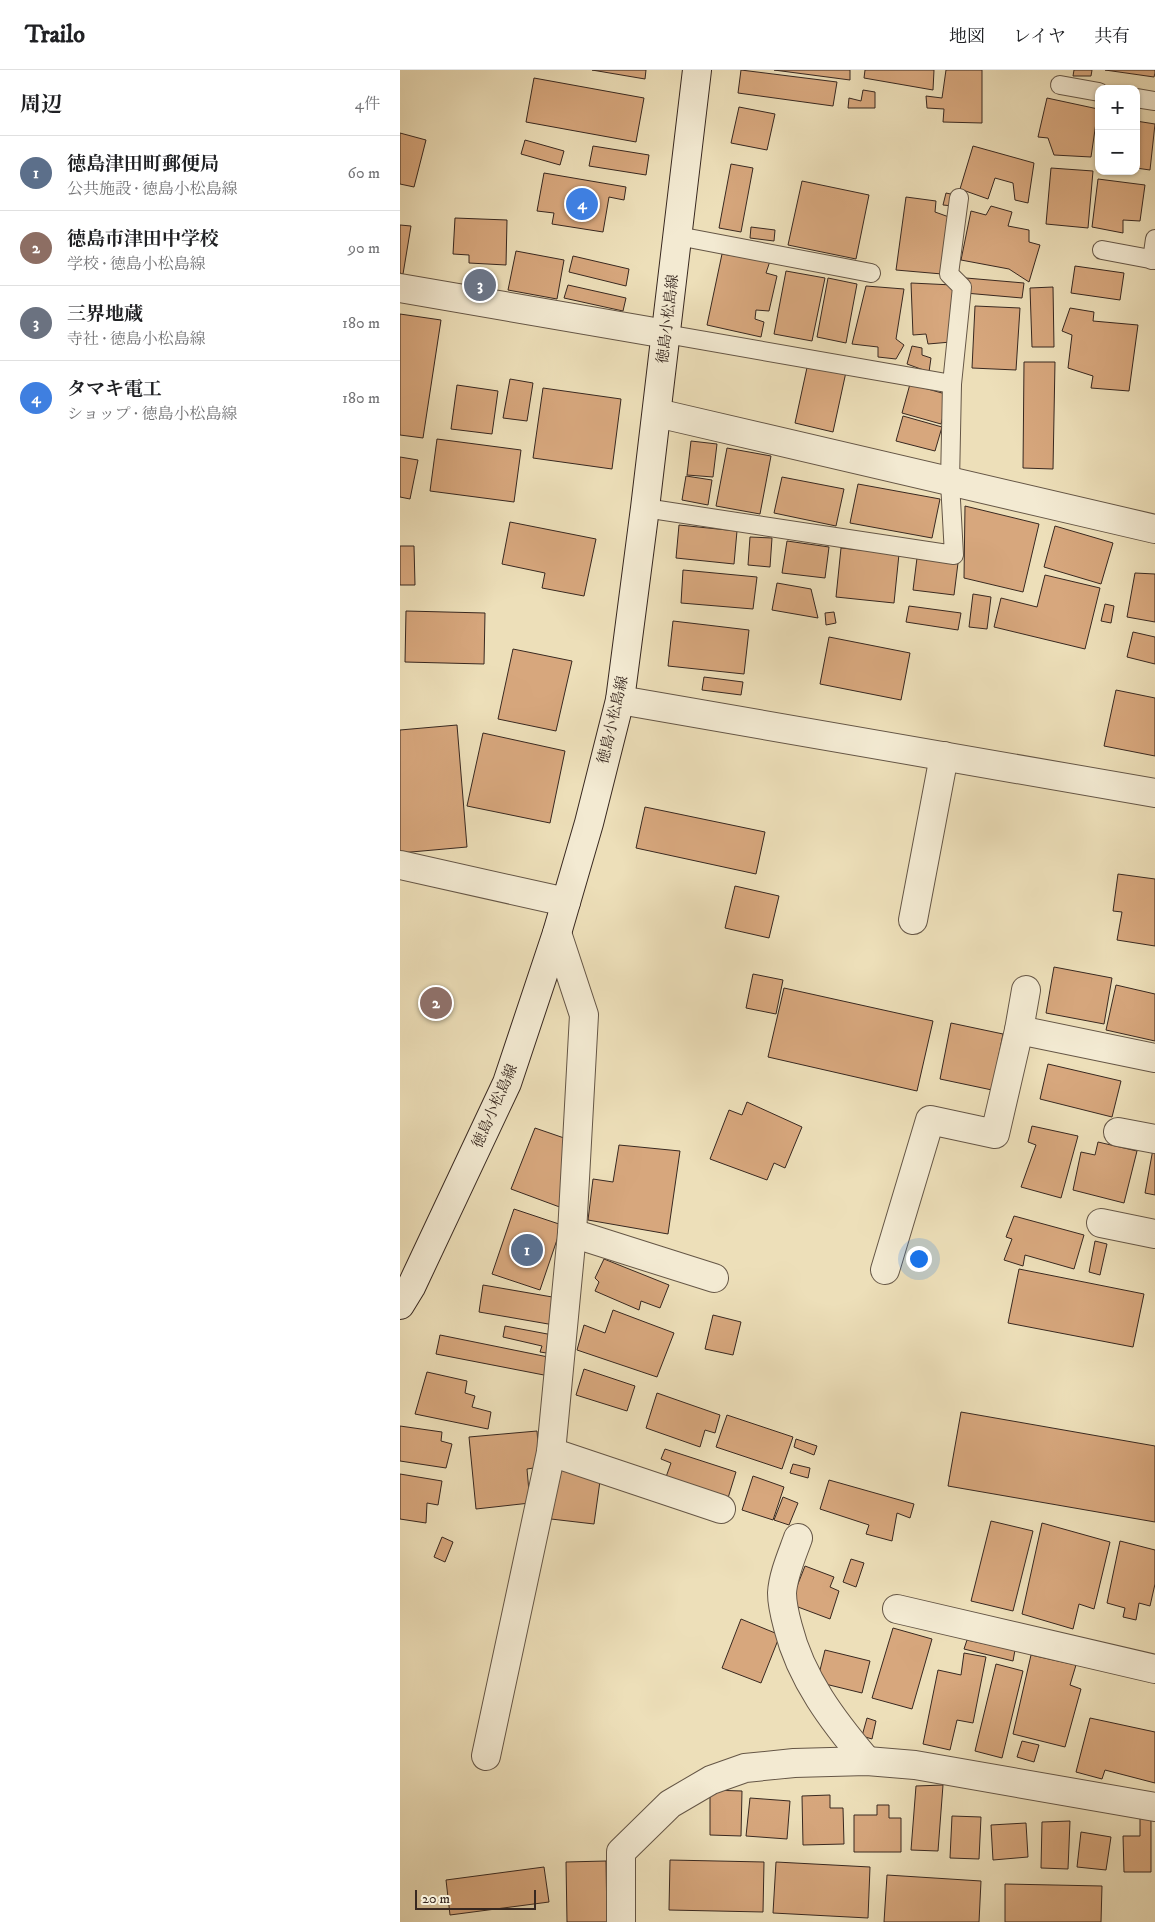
<!DOCTYPE html>
<html lang="ja">
<head>
<meta charset="utf-8">
<style>
	body { margin:0; font-family:"IM FELL DW Pica","Noto Serif JP",serif; background:#f2f2f2; color:#202124 }
	.controls { position:absolute; right:15px; top:15px; display:grid; overflow:hidden; border-radius:10px; box-shadow:0 1px 4px #0004 }
	.controls button { width:45px; height:45px; display:grid; place-items:center; padding:0; border:0; border-bottom:1px solid #e0e0e0; background:#fff; color:#202124; font:25px sans-serif }
	.scale { position:absolute; left:15px; bottom:12px; width:121px; box-sizing:border-box; padding-left:5px; border:2px solid #382820; border-top:0; font-size:14px; line-height:18px; white-space:nowrap; color:#382820; -webkit-text-stroke:4px #f3ead2; paint-order:stroke }
	.you { position:absolute; left:518px; top:1188px; width:18px; height:18px; margin:-12px; border:4px solid #fff; border-radius:50%; background:#1a73e8; box-shadow:0 0 0 8px #1a73e833 }
	.badge { display:grid; place-items:center; width:32px; height:32px; border-radius:50%; background:#7c3aed; color:#fff; font-size:16px; font-weight:700 }
	.pin { position:absolute; translate:-50% -50%; border:2px solid #fff; box-shadow:0 1px 5px #0006 }
	.list { margin:0; padding:0; list-style:none }
	h2 { display:flex; justify-content:space-between; align-items:center; height:65px; margin:0; padding:0 20px; font-size:21px }
	h2 small { font-size:16px; font-weight:400; color:#757577 }
	.list li { display:grid; grid-template-columns:32px 1fr auto; gap:15px; align-items:center; box-sizing:border-box; height:75px; padding:0 20px; border-top:1px solid #e0e0e0 }
	.list b { display:block; font-size:19px; white-space:nowrap }
	.list p { margin:0; font-size:16px; white-space:nowrap; color:#757577 }
	.list em { font-size:16px; font-style:normal; color:#757577 }
	.map { position:relative; flex:none; width:755px; height:1852px; overflow:hidden }
	header { display:flex; align-items:center; gap:30px; box-sizing:border-box; height:70px; padding:0 25px; background:#fff; border-bottom:1px solid #e0e0e0 }
	header strong { font-size:24px }
	nav { display:flex; gap:28px; margin-inline-start:auto; font-size:18px }
	main { display:flex }
	aside { flex:1; background:#fff }
	.map>svg:first-child { display:block }
	.building { fill:#d7a77d; stroke:#382820 }
	.lines { fill:none; stroke-linecap:round; stroke-linejoin:round }
	.lane-casing { stroke:#655646; stroke-width:20 }
	.street-casing { stroke:#655646; stroke-width:30 }
	.secondary-casing { stroke:#382820; stroke-width:30 }
	.lane { stroke:#f3ead2; stroke-width:18 }
	.street { stroke:#f3ead2; stroke-width:28 }
	.secondary { stroke:#f3ead2; stroke-width:28 }
	.labels { text-anchor:middle; dominant-baseline:central; stroke-width:4.5; stroke-linejoin:round; paint-order:stroke }
	.street-label { font-size:15px; fill:#382820; stroke:#f3ead2 }
</style>
</head>
<body>
<header>
<strong>Trailo</strong>
<nav><a>地図</a><a>レイヤ</a><a>共有</a></nav>
</header>
<main>
<aside>
<h2>周辺<small>4件</small></h2>
<ul class="list">
<li><span class="badge" style="background:#5c6f8a">1</span><div><b>徳島津田町郵便局</b><p>公共施設 · 徳島小松島線</p></div><em>60 m</em></li>
<li><span class="badge" style="background:#8d6e63">2</span><div><b>徳島市津田中学校</b><p>学校 · 徳島小松島線</p></div><em>90 m</em></li>
<li><span class="badge" style="background:#6b7280">3</span><div><b>三界地蔵</b><p>寺社 · 徳島小松島線</p></div><em>180 m</em></li>
<li><span class="badge" style="background:#3f7fe0">4</span><div><b>タマキ電工</b><p>ショップ · 徳島小松島線</p></div><em>180 m</em></li>
</ul>
</aside>
<div class="map">
<svg width="755" height="1852" viewBox="0 0 755 1852">
	<rect width="100%" height="100%" fill="#eddfb9"/>
	<filter id="stains"><feTurbulence type="fractalNoise" baseFrequency=".004" numOctaves="4"/><feColorMatrix values="0 0 0 0 .2 0 0 0 0 .09 0 0 0 0 .02 0 0 0 .5 -.17"/></filter>
	<radialGradient id="worn" r=".72"><stop offset=".6" stop-color="#630" stop-opacity="0"/><stop offset="1" stop-color="#630" stop-opacity=".3"/></radialGradient>
	<g class="building">
		<path d="M 192,0 L 246,0 L 245,9 Z"/>
		<path d="M 341,0 L 437,12 L 433,36 L 338,23 Z"/>
		<path d="M 374,0 L 450,0 L 450,10 Z"/>
		<path d="M 465,0 L 534,0 L 533,20 L 464,8 Z"/>
		<path d="M 546,0 L 582,0 L 582,53 L 543,52 L 544,39 L 527,38 L 526,26 L 542,28 Z"/>
		<path d="M 674,0 L 692,0 L 691,6 L 673,6 Z"/>
		<path d="M 705,0 L 755,0 L 755,3 L 754,7 Z"/>
		<path d="M 134,8 L 244,28 L 236,72 L 126,52 Z"/>
		<path d="M 463,20 L 475,22 L 475,38 L 448,38 L 449,28 L 461,31 Z"/>
		<path d="M 647,28 L 698,39 L 691,87 L 654,85 L 648,68 L 638,67 Z"/>
		<path d="M 339,37 L 375,44 L 367,80 L 331,73 Z"/>
		<path d="M 736,51 L 755,54 L 750,100 L 736,98 Z"/>
		<path d="M 0,63 L 26,70 L 14,117 L 0,114 Z"/>
		<path d="M 125,70 L 164,81 L 160,95 L 121,84 Z"/>
		<path d="M 193,76 L 249,85 L 246,105 L 189,96 Z"/>
		<path d="M 573,76 L 634,93 L 628,133 L 615,130 L 613,113 L 595,108 L 588,129 L 560,119 Z"/>
		<path d="M 331,94 L 353,98 L 341,162 L 319,158 Z"/>
		<path d="M 651,98 L 693,101 L 688,158 L 646,154 Z"/>
		<path d="M 144,103 L 226,117 L 224,130 L 209,127 L 203,162 L 152,154 L 154,143 L 137,141 Z"/>
		<path d="M 698,109 L 745,115 L 740,151 L 723,150 L 723,163 L 692,157 Z"/>
		<path d="M 402,111 L 469,125 L 456,189 L 388,175 Z"/>
		<path d="M 546,123 L 555,125 L 553,136 L 543,135 Z"/>
		<path d="M 506,127 L 536,131 L 535,142 L 549,147 L 542,204 L 496,200 Z"/>
		<path d="M 591,136 L 612,142 L 608,156 L 629,160 L 629,172 L 640,175 L 629,212 L 609,199 L 561,190 L 571,141 L 586,145 Z"/>
		<path d="M 55,148 L 107,150 L 106,195 L 69,193 L 69,185 L 53,184 Z"/>
		<path d="M 0,155 L 11,156 L 3,204 L 0,203 Z"/>
		<path d="M 351,157 L 375,160 L 374,171 L 350,168 Z"/>
		<path d="M 116,181 L 164,190 L 157,229 L 108,220 Z"/>
		<path d="M 322,184 L 370,191 L 366,203 L 377,206 L 369,241 L 356,240 L 355,249 L 364,252 L 361,267 L 307,255 Z"/>
		<path d="M 173,186 L 229,199 L 226,216 L 169,202 Z"/>
		<path d="M 675,196 L 724,203 L 720,230 L 671,223 Z"/>
		<path d="M 386,201 L 425,208 L 412,271 L 374,264 Z"/>
		<path d="M 428,208 L 457,214 L 446,273 L 417,267 Z"/>
		<path d="M 566,208 L 624,213 L 622,228 L 565,223 Z"/>
		<path d="M 511,213 L 553,215 L 551,272 L 528,274 L 526,264 L 513,265 Z"/>
		<path d="M 168,215 L 226,228 L 223,241 L 164,228 Z"/>
		<path d="M 466,216 L 504,219 L 496,269 L 504,275 L 496,289 L 478,287 L 478,277 L 452,274 Z"/>
		<path d="M 653,217 L 654,277 L 632,277 L 630,218 Z"/>
		<path d="M 575,236 L 620,238 L 616,300 L 572,298 Z"/>
		<path d="M 670,238 L 694,242 L 693,251 L 738,255 L 729,321 L 691,318 L 693,306 L 668,298 L 672,265 L 662,261 Z"/>
		<path d="M 0,244 L 41,250 L 23,368 L 0,365 Z"/>
		<path d="M 512,276 L 522,278 L 522,285 L 531,288 L 529,302 L 507,294 Z"/>
		<path d="M 624,292 L 655,292 L 653,399 L 623,398 Z"/>
		<path d="M 408,293 L 446,302 L 433,362 L 395,353 Z"/>
		<path d="M 110,309 L 133,313 L 127,351 L 103,348 Z"/>
		<path d="M 510,314 L 549,325 L 541,354 L 502,343 Z"/>
		<path d="M 57,315 L 98,321 L 92,364 L 51,359 Z"/>
		<path d="M 143,318 L 221,329 L 212,399 L 133,388 Z"/>
		<path d="M 503,346 L 542,357 L 535,381 L 496,371 Z"/>
		<path d="M 37,369 L 121,380 L 114,432 L 30,421 Z"/>
		<path d="M 291,371 L 317,374 L 313,407 L 287,405 Z"/>
		<path d="M 327,378 L 371,386 L 360,444 L 316,436 Z"/>
		<path d="M 0,387 L 18,390 L 10,429 L 0,427 Z"/>
		<path d="M 286,406 L 312,410 L 308,435 L 282,430 Z"/>
		<path d="M 382,407 L 444,419 L 436,456 L 374,443 Z"/>
		<path d="M 458,414 L 540,429 L 532,468 L 450,453 Z"/>
		<path d="M 565,436 L 639,454 L 623,522 L 564,508 Z"/>
		<path d="M 110,452 L 196,469 L 184,526 L 142,518 L 145,503 L 102,494 Z"/>
		<path d="M 279,455 L 337,461 L 334,494 L 276,488 Z"/>
		<path d="M 655,456 L 713,473 L 701,514 L 644,497 Z"/>
		<path d="M 350,467 L 372,468 L 370,497 L 348,495 Z"/>
		<path d="M 387,471 L 429,477 L 425,508 L 382,503 Z"/>
		<path d="M 0,476 L 14,476 L 15,515 L 0,515 Z"/>
		<path d="M 441,478 L 499,484 L 494,533 L 436,527 Z"/>
		<path d="M 517,488 L 558,493 L 554,525 L 513,520 Z"/>
		<path d="M 283,500 L 357,507 L 353,539 L 281,533 Z"/>
		<path d="M 735,503 L 755,504 L 755,552 L 727,547 Z"/>
		<path d="M 645,505 L 700,518 L 685,579 L 594,557 L 601,528 L 637,537 Z"/>
		<path d="M 377,513 L 411,519 L 418,548 L 372,540 Z"/>
		<path d="M 573,524 L 591,527 L 587,559 L 569,557 Z"/>
		<path d="M 705,534 L 714,536 L 711,553 L 701,551 Z"/>
		<path d="M 509,536 L 561,543 L 558,560 L 506,552 Z"/>
		<path d="M 6,541 L 85,543 L 84,594 L 5,592 Z"/>
		<path d="M 434,542 L 436,553 L 426,555 L 425,543 Z"/>
		<path d="M 273,551 L 349,560 L 344,604 L 268,596 Z"/>
		<path d="M 733,562 L 755,567 L 755,594 L 727,587 Z"/>
		<path d="M 429,567 L 510,583 L 501,630 L 420,614 Z"/>
		<path d="M 113,579 L 172,591 L 156,661 L 98,649 Z"/>
		<path d="M 304,607 L 343,612 L 341,625 L 302,620 Z"/>
		<path d="M 716,620 L 755,628 L 755,686 L 704,676 Z"/>
		<path d="M 57,655 L 67,777 L 0,783 L 0,660 Z"/>
		<path d="M 83,663 L 165,681 L 150,753 L 67,736 Z"/>
		<path d="M 245,737 L 365,762 L 356,804 L 236,778 Z"/>
		<path d="M 718,804 L 755,809 L 755,876 L 717,870 L 722,842 L 713,841 Z"/>
		<path d="M 335,816 L 379,826 L 369,868 L 325,858 Z"/>
		<path d="M 654,897 L 712,908 L 704,954 L 646,943 Z"/>
		<path d="M 353,904 L 383,910 L 376,944 L 346,938 Z"/>
		<path d="M 716,915 L 755,924 L 755,971 L 706,960 Z"/>
		<path d="M 384,918 L 533,951 L 517,1021 L 368,987 Z"/>
		<path d="M 551,953 L 603,964 L 592,1020 L 540,1009 Z"/>
		<path d="M 648,994 L 721,1011 L 712,1047 L 640,1029 Z"/>
		<path d="M 347,1032 L 402,1057 L 385,1098 L 374,1093 L 367,1110 L 310,1089 L 329,1040 L 342,1045 Z"/>
		<path d="M 632,1056 L 678,1066 L 661,1128 L 621,1117 L 636,1075 L 628,1072 Z"/>
		<path d="M 135,1058 L 167,1069 L 165,1139 L 111,1119 Z"/>
		<path d="M 698,1072 L 737,1081 L 724,1133 L 673,1120 L 681,1082 L 695,1085 Z"/>
		<path d="M 219,1075 L 280,1081 L 268,1164 L 188,1150 L 193,1109 L 213,1112 Z"/>
		<path d="M 753,1079 L 755,1079 L 755,1125 L 745,1123 Z"/>
		<path d="M 114,1139 L 162,1155 L 140,1220 L 92,1204 Z"/>
		<path d="M 614,1146 L 684,1165 L 674,1199 L 625,1185 L 623,1196 L 604,1190 L 612,1169 L 606,1167 Z"/>
		<path d="M 695,1171 L 707,1174 L 700,1205 L 689,1202 Z"/>
		<path d="M 204,1189 L 269,1215 L 260,1238 L 241,1231 L 239,1240 L 195,1221 L 199,1212 L 195,1208 Z"/>
		<path d="M 619,1199 L 744,1224 L 733,1277 L 608,1253 Z"/>
		<path d="M 83,1215 L 158,1228 L 154,1255 L 79,1242 Z"/>
		<path d="M 213,1240 L 274,1263 L 257,1307 L 177,1280 L 184,1255 L 205,1263 Z"/>
		<path d="M 313,1245 L 341,1252 L 333,1285 L 305,1279 Z"/>
		<path d="M 105,1256 L 158,1266 L 153,1284 L 140,1282 L 142,1276 L 103,1267 Z"/>
		<path d="M 40,1265 L 153,1288 L 149,1306 L 36,1284 Z"/>
		<path d="M 184,1299 L 235,1316 L 227,1341 L 176,1325 Z"/>
		<path d="M 27,1302 L 67,1311 L 65,1323 L 75,1326 L 72,1337 L 91,1342 L 88,1359 L 15,1344 Z"/>
		<path d="M 257,1323 L 320,1345 L 315,1363 L 305,1360 L 300,1377 L 246,1358 Z"/>
		<path d="M 561,1342 L 755,1376 L 755,1452 L 548,1416 Z"/>
		<path d="M 327,1345 L 393,1367 L 382,1399 L 316,1377 Z"/>
		<path d="M 0,1356 L 42,1362 L 41,1371 L 52,1374 L 46,1398 L 0,1391 Z"/>
		<path d="M 137,1361 L 140,1397 L 127,1399 L 130,1433 L 76,1439 L 69,1367 Z"/>
		<path d="M 396,1369 L 417,1376 L 414,1385 L 394,1377 Z"/>
		<path d="M 265,1379 L 336,1402 L 328,1428 L 266,1407 L 271,1393 L 261,1389 Z"/>
		<path d="M 393,1394 L 410,1398 L 408,1408 L 390,1403 Z"/>
		<path d="M 159,1395 L 200,1411 L 194,1454 L 151,1449 Z"/>
		<path d="M 0,1404 L 42,1411 L 38,1435 L 27,1433 L 26,1453 L 0,1449 Z"/>
		<path d="M 353,1406 L 384,1417 L 373,1450 L 342,1440 Z"/>
		<path d="M 429,1410 L 514,1434 L 510,1448 L 497,1443 L 492,1471 L 466,1464 L 469,1455 L 420,1439 Z"/>
		<path d="M 383,1427 L 398,1433 L 389,1455 L 374,1450 Z"/>
		<path d="M 591,1451 L 633,1461 L 613,1541 L 571,1531 Z"/>
		<path d="M 642,1453 L 710,1472 L 694,1539 L 679,1534 L 673,1559 L 622,1544 Z"/>
		<path d="M 42,1467 L 53,1472 L 45,1492 L 34,1487 Z"/>
		<path d="M 720,1471 L 755,1480 L 755,1514 L 750,1536 L 739,1533 L 736,1550 L 723,1547 L 725,1538 L 707,1533 Z"/>
		<path d="M 451,1489 L 464,1493 L 456,1517 L 443,1512 Z"/>
		<path d="M 405,1496 L 434,1507 L 430,1517 L 439,1521 L 430,1549 L 390,1534 Z"/>
		<path d="M 341,1549 L 380,1565 L 361,1613 L 322,1598 Z"/>
		<path d="M 493,1558 L 532,1569 L 512,1639 L 472,1628 Z"/>
		<path d="M 567,1570 L 615,1580 L 613,1591 L 564,1579 Z"/>
		<path d="M 425,1580 L 470,1591 L 462,1623 L 417,1612 Z"/>
		<path d="M 564,1583 L 586,1587 L 573,1653 L 557,1650 L 550,1680 L 523,1674 L 538,1600 L 561,1605 Z"/>
		<path d="M 631,1585 L 676,1595 L 670,1615 L 681,1619 L 665,1677 L 613,1664 Z"/>
		<path d="M 596,1594 L 623,1601 L 602,1688 L 575,1681 Z"/>
		<path d="M 467,1648 L 476,1651 L 472,1669 L 462,1666 Z"/>
		<path d="M 690,1648 L 755,1662 L 755,1713 L 705,1700 L 702,1709 L 676,1702 Z"/>
		<path d="M 622,1671 L 639,1675 L 634,1692 L 617,1687 Z"/>
		<path d="M 543,1715 L 538,1781 L 511,1780 L 516,1716 Z"/>
		<path d="M 310,1720 L 342,1721 L 341,1766 L 310,1765 Z"/>
		<path d="M 430,1725 L 430,1738 L 443,1738 L 444,1774 L 403,1775 L 402,1726 Z"/>
		<path d="M 350,1728 L 390,1731 L 387,1769 L 346,1766 Z"/>
		<path d="M 477,1735 L 489,1735 L 489,1748 L 501,1748 L 501,1782 L 454,1782 L 454,1745 L 477,1745 Z"/>
		<path d="M 552,1746 L 581,1747 L 579,1789 L 550,1788 Z"/>
		<path d="M 740,1748 L 751,1748 L 751,1802 L 724,1802 L 723,1766 L 740,1766 Z"/>
		<path d="M 670,1751 L 668,1799 L 641,1798 L 642,1752 Z"/>
		<path d="M 626,1753 L 628,1787 L 593,1790 L 591,1755 Z"/>
		<path d="M 681,1762 L 711,1767 L 706,1800 L 677,1797 Z"/>
		<path d="M 270,1790 L 364,1792 L 363,1842 L 269,1840 Z"/>
		<path d="M 206,1791 L 207,1852 L 167,1852 L 166,1792 Z"/>
		<path d="M 376,1792 L 470,1797 L 468,1848 L 373,1843 Z"/>
		<path d="M 144,1797 L 149,1832 L 50,1845 L 46,1810 Z"/>
		<path d="M 487,1805 L 581,1811 L 579,1852 L 484,1852 Z"/>
		<path d="M 605,1814 L 702,1816 L 701,1852 L 605,1852 Z"/>
	</g>
	<g class="lines">
		<g class="lane-casing">
			<g id="lane">
				<path d="M 660,15 L 699,22"/>
				<path d="M 736,28 L 755,31"/>
				<path d="M 278,166 L 471,203"/>
				<path d="M 702,180 L 755,190"/>
				<path d="M 752,190 L 755,169"/>
				<path d="M 266,264 L 552,314"/>
				<path d="M 245,438 L 554,485 L 550,412 L 552,314 L 562,217 L 549,204 L 559,128"/>
			</g>
		</g>
		<g class="street-casing">
			<g id="street">
				<path d="M 0,218 L 266,264"/>
				<path d="M 257,343 L 755,459"/>
				<path d="M 220,630 L 755,723"/>
				<path d="M 0,795 L 166,832"/>
				<path d="M 513,850 L 544,686"/>
				<path d="M 619,960 L 755,988"/>
				<path d="M 718,1062 L 755,1069"/>
				<path d="M 701,1153 L 755,1164"/>
				<path d="M 172,1163 L 314,1208"/>
				<path d="M 485,1200 L 530,1050 L 595,1064 L 619,960 L 626,920"/>
				<path d="M 151,1382 L 321,1439"/>
				<path d="M 398,1468 C 392,1485 383,1505 382,1523 C 382,1534 385,1546 388,1557 C 401,1609 433,1651 467,1691"/>
				<path d="M 497,1539 L 755,1599"/>
				<path d="M 86,1686 L 151,1382 L 172,1163 L 184,945 L 157,863"/>
				<path d="M 221,1852 L 221,1782 L 270,1734 L 311,1710 L 345,1698 L 394,1693 L 467,1691 L 515,1695 L 755,1737"/>
			</g>
		</g>
		<g class="secondary-casing">
			<path id="secondary" d="M 0,1235 L 11,1217 L 107,1013 L 157,863 L 189,753 L 220,630 L 245,438 L 297,0"/>
		</g>
		<use href="#lane" class="lane"/>
		<use href="#street" class="street"/>
		<use href="#secondary" class="secondary"/>
	</g>
	<g class="labels">
		<g class="street-label">
			<text transform="translate(268 249) rotate(-83)">徳島小松島線</text>
			<text transform="translate(213 650) rotate(-77)">徳島小松島線</text>
			<text transform="translate(95 1036) rotate(-66)">徳島小松島線</text>
		</g>
	</g>
	<rect width="100%" height="100%" filter="url(#stains)"/>
	<rect width="100%" height="100%" fill="url(#worn)"/>
</svg>
<div class="controls">
<button>+</button>
<button>−</button>
</div>
<div class="scale">20 m</div>
<div class="you"></div>
<div class="pin badge" style="left:127px;top:1180px;background:#5c6f8a">1</div>
<div class="pin badge" style="left:36px;top:933px;background:#8d6e63">2</div>
<div class="pin badge" style="left:80px;top:215px;background:#6b7280">3</div>
<div class="pin badge" style="left:182px;top:134px;background:#3f7fe0">4</div>
</div>
</main>
</body>
</html>
